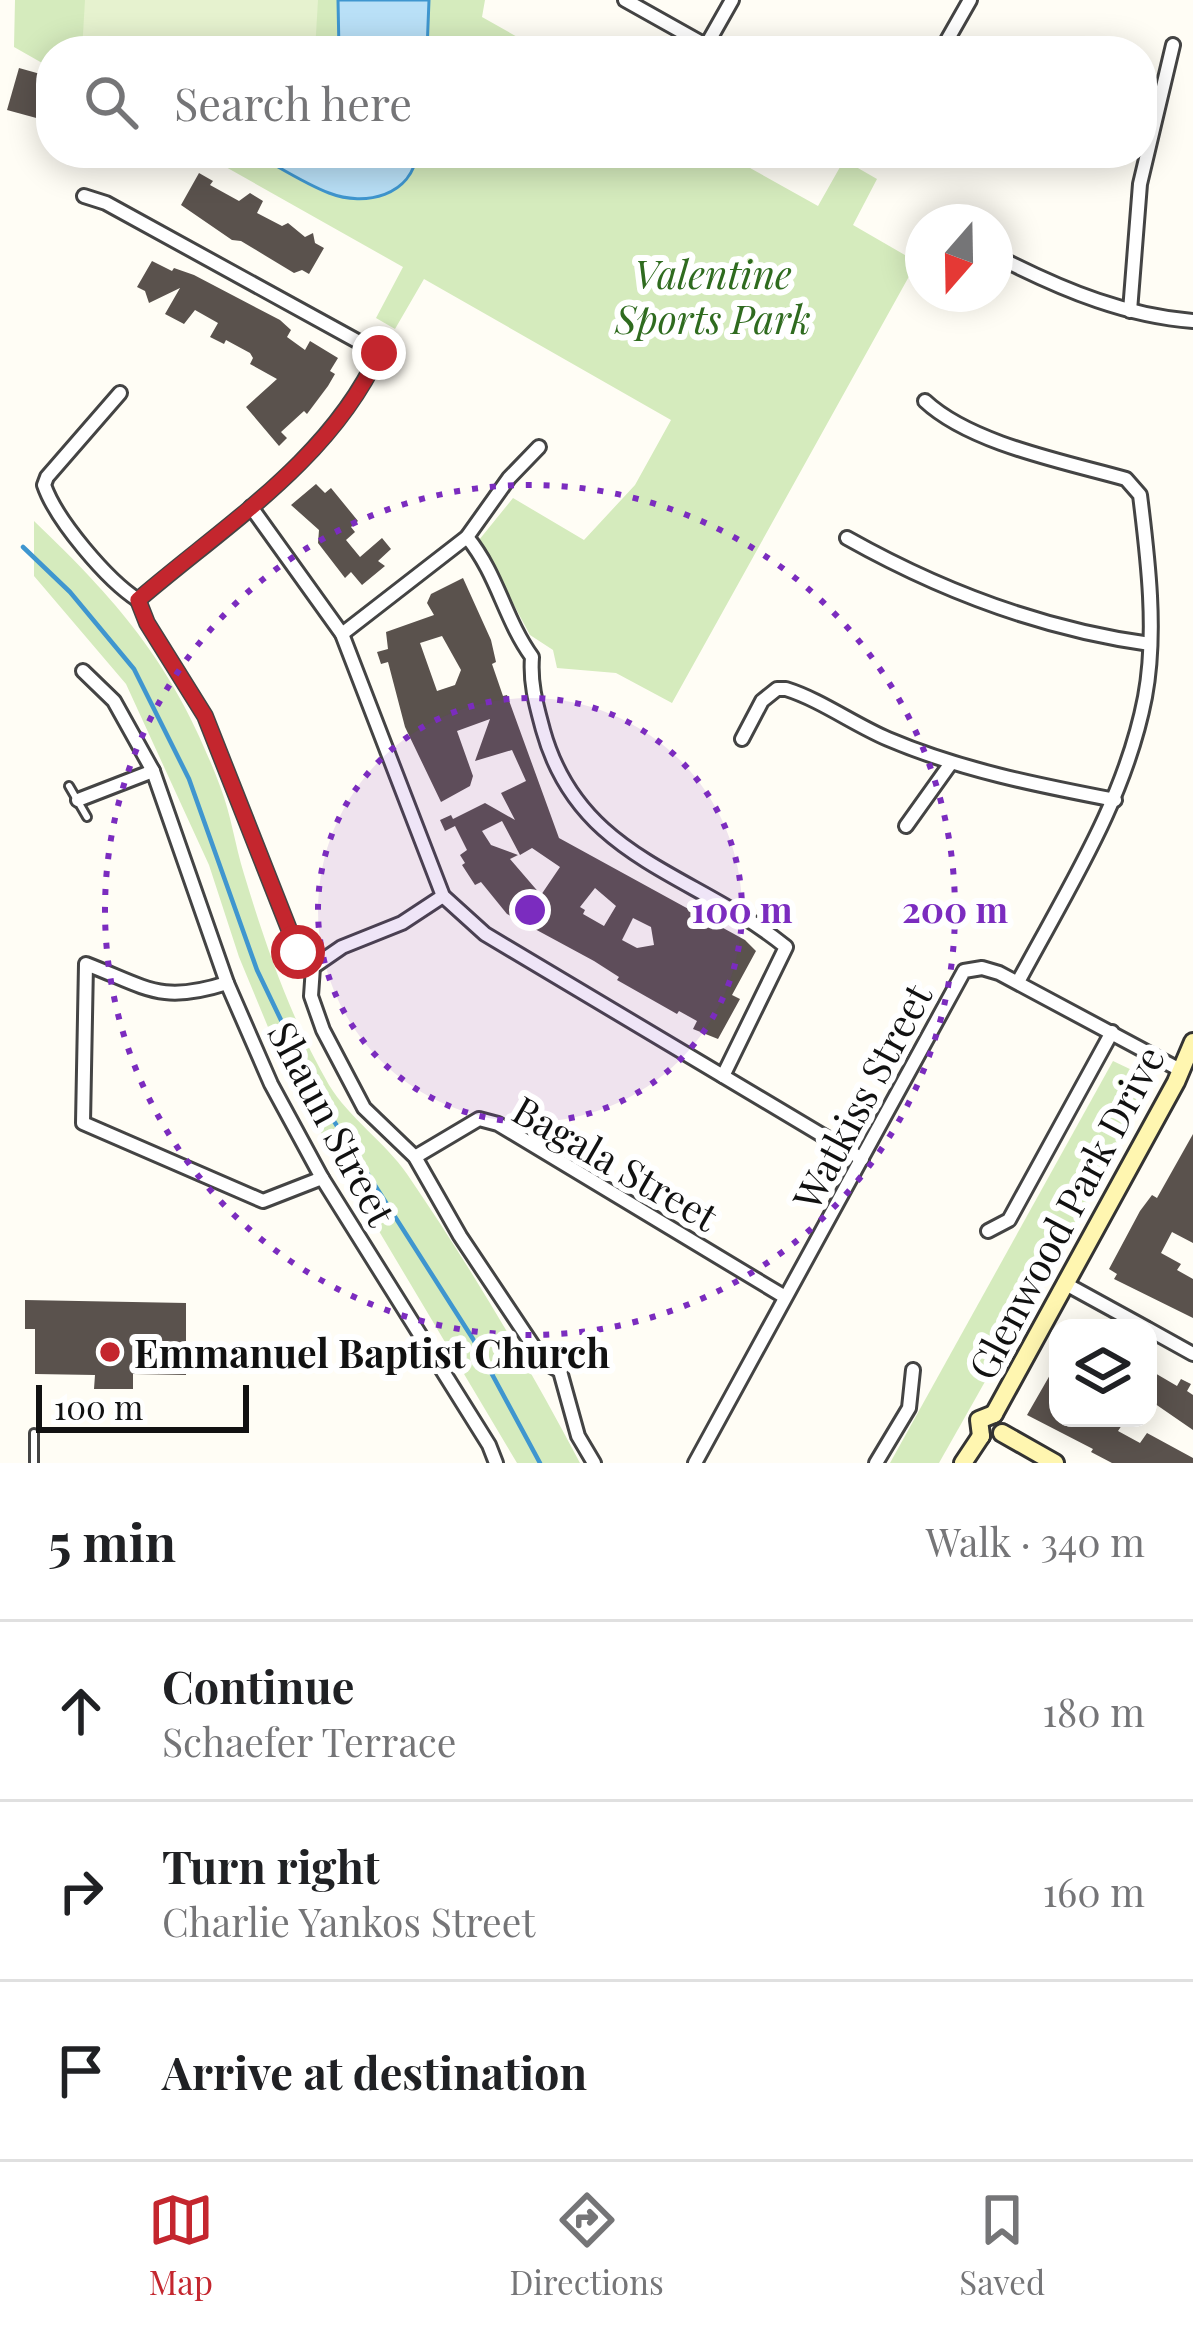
<!DOCTYPE html>
<html lang="en">
<head>
<meta charset="utf-8">
<style>
	body { margin:0; font-family:"Playfair Display",serif; background:#f6f6f6; color:#202124 }
	.controls { position:absolute; right:36px; bottom:36px; display:grid; overflow:hidden; border-radius:24px; box-shadow:0 6px 30px #0003 }
	.controls button { width:108px; height:108px; display:grid; place-items:center; padding:0; border:0; border-bottom:3px solid #e0e0e0; background:#fff; color:#202124; font:60px sans-serif }
	.compass { position:absolute; left:905px; top:204px; width:108px; height:108px; border-radius:50%; background:#fff; box-shadow:0 6px 30px #0003; rotate:200deg }
	.scale { position:absolute; left:36px; bottom:30px; width:213px; box-sizing:border-box; padding-left:12px; border:6px solid #111; border-top:0; font-size:33px; line-height:42px; white-space:nowrap; color:#111; -webkit-text-stroke:9px #fff; paint-order:stroke }
	.stop { position:absolute; width:36px; height:36px; margin:-27px; border:9px solid #c4262e; border-radius:50%; background:#fff }
	.stop.end { background:#c4262e; border-color:#fff; box-shadow:0 3px 12px #0008 }
	.list { margin:0; padding:0; list-style:none }
	h2 { display:flex; justify-content:space-between; align-items:center; height:156px; margin:0; padding:0 48px; font-size:51px }
	h2 small { font-size:39px; font-weight:400; color:#757577 }
	.list li { display:grid; grid-template-columns:78px 1fr auto; gap:36px; align-items:center; box-sizing:border-box; height:180px; padding:0 48px; border-top:3px solid #e0e0e0 }
	.list b { display:block; font-size:45px; white-space:nowrap }
	.list p { margin:0; font-size:39px; white-space:nowrap; color:#757577 }
	.list em { font-size:39px; font-style:normal; color:#757577 }
	.icon { flex:none; width:66px; height:66px; fill:none; stroke:currentColor; stroke-width:2; stroke-linecap:round; stroke-linejoin:round }
	.map { position:relative; flex:none; width:1193px; height:1463px; overflow:hidden }
	.search { position:absolute; background:#fff; box-shadow:0 6px 30px #0003; left:36px; right:36px; top:36px; height:132px; display:flex; align-items:center; gap:30px; box-sizing:border-box; padding:0 42px; border-radius:48px; color:#757577; font-size:45px }
	.sheet { height:696px; background:#fff }
	nav { display:flex; justify-content:space-around; align-items:center; box-sizing:border-box; height:168px; border-top:3px solid #e0e0e0; background:#fff; font-size:33px; color:#757577 }
	nav a { display:grid; justify-items:center; gap:6px }
	nav .on { color:#c4262e }
	.map>svg:first-child { display:block }
	.green { fill:#d5ebbd }
	.pitch { fill:#e6f2cf }
	.water { fill:#b9e0f7; stroke:#3f96cf; stroke-width:3 }
	.lines { fill:none; stroke-linecap:round; stroke-linejoin:round }
	.stream { stroke:#3f96cf; stroke-width:4.5 }
	.building { fill:#5a524d; fill-rule:evenodd }
	.lane-casing { stroke:#444; stroke-width:12 }
	.street-casing { stroke:#444; stroke-width:18 }
	.secondary-casing { stroke:#333; stroke-width:22 }
	.lane { stroke:#fff; stroke-width:6 }
	.street { stroke:#fff; stroke-width:12 }
	.secondary { stroke:#fff6b0; stroke-width:16 }
	.route { stroke:#c4262e; stroke-width:15 }
	.ring { fill:none; stroke:#7b2cbf; stroke-width:6; stroke-dasharray:6 12 }
	.poi-dot { fill:#c4262e; stroke:#fff; stroke-width:4.5 }
	.labels { text-anchor:middle; dominant-baseline:central; stroke-width:12; stroke-linejoin:round; paint-order:stroke }
	.park-label { font-size:39px; font-style:italic; fill:#2f6b1f; stroke:#fff }
	.street-label { font-size:39px; fill:#111; stroke:#fff }
	.poi-label { font-size:39px; font-weight:bold; fill:#111; stroke:#fff; text-anchor:start }
	.centre { fill:#7b2cbf; stroke:#fff; stroke-width:6 }
	.ring-label { font-size:36px; text-anchor:middle; font-weight:bold; fill:#7b2cbf; stroke:#fff; stroke-width:12; stroke-linejoin:round; paint-order:stroke }
</style>
</head>
<body>
<div class="map">
<svg width="1193" height="1463" viewBox="0 0 1193 1463">
	<rect width="100%" height="100%" fill="#fffdf5"/>
	<g class="green">
		<path d="M 15,0 L 485,0 L 482,17 L 542,51 L 51,51 L 51,68 L 14,47 Z"/>
		<path d="M 201,153 L 723,153 L 818,206 L 844,160 L 877,179 L 853,225 L 917,262 L 672,703 L 616,673 L 557,668 L 553,650 L 530,635 L 479,540 L 513,498 L 584,540 L 635,485 L 671,420 L 424,279 L 395,329 L 376,318 L 403,267 Z"/>
		<path d="M 34,521 C 123,606 176,669 220,786 C 231,814 235,845 244,874 C 266,947 291,1019 329,1085 C 349,1118 385,1142 407,1174 C 470,1266 528,1364 580,1463 L 517,1463 L 292,1085 L 239,957 L 209,865 L 126,684 L 34,576 Z"/>
		<path d="M 1113,1061 L 1155,1081 L 939,1463 L 890,1463 Z"/>
	</g>
	<path class="pitch" d="M 85,0 L 318,0 L 315,51 L 82,51 Z"/>
	<g class="water">
		<path d="M 338,0 L 429,0 L 427,51 L 339,51 Z"/>
		<path d="M 253,153 L 417,153 C 412,196 365,207 329,193 C 303,183 278,166 253,153 Z"/>
	</g>
	<g class="lines">
		<path class="stream" d="M 23,547 L 70,592 L 134,669 L 189,779 L 257,970 L 316,1093 L 473,1339 L 540,1463"/>
	</g>
	<g class="building">
		<path d="M 19,68 L 51,77 L 40,119 L 7,110 Z"/>
		<path d="M 199,173 L 213,181 L 210,185 L 239,201 L 250,193 L 263,201 L 257,213 L 282,226 L 288,223 L 305,237 L 313,233 L 315,243 L 324,248 L 309,274 L 302,270 L 294,273 L 241,241 L 232,240 L 181,205 Z"/>
		<path d="M 152,261 L 172,271 L 174,268 L 194,275 L 280,320 L 291,330 L 287,337 L 305,350 L 310,341 L 338,358 L 330,371 L 335,374 L 328,386 L 307,414 L 304,411 L 281,432 L 287,438 L 279,446 L 246,407 L 277,379 L 250,364 L 253,358 L 250,353 L 226,340 L 224,344 L 210,337 L 218,323 L 195,310 L 184,324 L 165,314 L 180,288 L 149,303 L 145,291 L 137,287 Z"/>
		<path d="M 316,484 L 325,493 L 331,488 L 358,521 L 351,527 L 355,532 L 346,540 L 360,557 L 382,538 L 391,549 L 378,561 L 385,566 L 362,585 L 351,572 L 345,578 L 318,543 L 319,530 L 291,505 Z"/>
		<path d="M 463,578 L 491,640 L 496,662 L 492,664 L 503,696 L 507,695 L 559,838 L 745,940 L 756,951 L 732,995 L 740,999 L 718,1039 L 693,1029 L 697,1021 L 679,1011 L 677,1014 L 617,980 L 619,977 L 594,961 L 507,914 L 481,882 L 475,885 L 462,865 L 465,863 L 460,855 L 467,850 L 455,826 L 445,831 L 440,820 L 451,815 L 453,819 L 485,803 L 515,820 L 501,793 L 526,781 L 512,750 L 475,761 L 490,719 L 457,731 L 473,776 L 470,786 L 441,802 L 405,727 L 388,662 L 381,664 L 377,652 L 388,649 L 386,632 L 434,615 L 427,603 L 431,594 ZM 442,636 L 461,670 L 455,685 L 437,691 L 420,643 ZM 502,821 L 520,855 L 532,848 L 560,867 L 541,895 L 510,859 L 518,855 L 491,845 L 482,831 ZM 595,888 L 616,906 L 604,926 L 583,914 L 585,910 L 580,907 ZM 633,918 L 651,927 L 654,945 L 637,948 L 622,940 Z"/>
		<path d="M 1193,1134 L 1193,1243 L 1172,1232 L 1161,1253 L 1181,1264 L 1177,1270 L 1193,1279 L 1193,1318 L 1114,1279 L 1117,1274 L 1109,1269 L 1140,1211 L 1152,1195 L 1157,1198 Z"/>
		<path d="M 25,1300 L 186,1303 L 186,1375 L 133,1374 L 133,1389 L 94,1389 L 95,1375 L 35,1374 L 35,1329 L 25,1329 Z"/>
		<path d="M 1058,1361 L 1058,1418 L 1117,1418 L 1124,1422 L 1118,1431 L 1140,1443 L 1147,1433 L 1193,1458 L 1193,1463 L 1112,1463 L 1091,1452 L 1093,1449 L 1027,1415 Z"/>
		<path d="M 1148,1369 L 1177,1386 L 1181,1379 L 1191,1384 L 1187,1391 L 1193,1395 L 1193,1430 L 1148,1399 Z"/>
	</g>
	<g class="lines">
		<g class="lane-casing">
			<g id="lane">
				<path d="M 69,786 L 87,817"/>
				<path d="M 34,1433 L 34,1463"/>
			</g>
		</g>
		<g class="street-casing">
			<g id="street">
				<path d="M 625,0 L 716,51"/>
				<path d="M 706,46 L 732,0"/>
				<path d="M 941,51 L 970,0"/>
				<path d="M 84,196 L 106,203 L 379,353 C 330,460 224,526 138,600"/>
				<path d="M 1008,262 C 1066,291 1127,316 1193,321"/>
				<path d="M 1130,311 L 1140,184 L 1173,45"/>
				<path d="M 120,393 L 47,477 L 44,485 C 56,520 107,580 138,600"/>
				<path d="M 925,401 C 971,444 1066,462 1126,479 L 1140,495 C 1148,559 1157,633 1145,697 C 1125,801 1067,890 1018,982"/>
				<path d="M 251,507 L 342,634 L 443,896 L 485,934 L 862,1159"/>
				<path d="M 467,537 C 498,575 504,618 532,657 C 530,684 536,704 543,730 C 579,860 694,872 786,947 L 723,1076"/>
				<path d="M 847,538 C 943,592 1041,629 1150,644"/>
				<path d="M 138,600 L 147,623 L 205,716 L 298,952 L 313,967"/>
				<path d="M 342,634 L 467,537 L 509,478 L 539,447"/>
				<path d="M 83,671 L 114,701 L 153,771 L 227,983 L 271,1084 L 322,1178 L 489,1445 L 496,1463"/>
				<path d="M 742,739 L 762,701 L 777,689 L 786,689 C 821,700 853,724 888,739 C 961,770 1037,785 1115,800"/>
				<path d="M 78,800 L 153,771"/>
				<path d="M 906,826 L 951,763"/>
				<path d="M 313,967 L 311,996 L 323,1030 L 364,1108 L 415,1157 L 460,1236 L 544,1362 L 560,1371 L 578,1436 L 594,1463"/>
				<path d="M 313,967 L 342,947 L 402,923 L 443,896"/>
				<path d="M 227,983 C 161,1004 148,988 86,964 L 83,1123 L 263,1201 L 322,1178"/>
				<path d="M 415,1157 L 479,1119 L 498,1124 L 785,1297"/>
				<path d="M 988,1231 L 1009,1220 L 1112,1032"/>
				<path d="M 1064,1283 L 1146,1328"/>
				<path d="M 1148,1329 L 1193,1354"/>
				<path d="M 695,1463 L 964,971 L 982,968 L 999,973 L 1182,1071"/>
				<path d="M 876,1463 L 909,1408 L 913,1370"/>
			</g>
		</g>
		<g class="secondary-casing">
			<g id="secondary">
				<path d="M 994,1414 L 1176,1082 L 1193,1042"/>
				<path d="M 1002,1433 L 1055,1463"/>
				<path d="M 981,1436 L 979,1420 L 994,1414"/>
				<path d="M 963,1463 L 981,1436"/>
			</g>
		</g>
		<use href="#lane" class="lane"/>
		<use href="#street" class="street"/>
		<use href="#secondary" class="secondary"/>
	</g>
	<g class="lines">
		<path class="route" d="M 298,952 L 205,716 L 147,623 L 138,600 C 223,526 331,460 379,353"/>
	</g>
	<circle cx="530" cy="910" r="212" fill="#7b2cbf" fill-opacity=".12"/>
	<g class="ring">
		<circle cx="530" cy="910" r="212"/>
		<circle cx="530" cy="910" r="425"/>
	</g>
	<circle class="poi-dot" cx="110" cy="1352" r="12"/>
	<g class="labels">
		<g class="park-label">
			<text x="713" y="273">Valentine<tspan x="713" dy="45">Sports Park</tspan></text>
		</g>
		<g class="street-label">
			<text transform="translate(861 1096) rotate(-62)">Watkiss Street</text>
			<text transform="translate(333 1123) rotate(62)">Shaun Street</text>
			<text transform="translate(616 1162) rotate(30)">Bagala Street</text>
			<text transform="translate(1065 1212) rotate(-62)">Glenwood Park Drive</text>
		</g>
		<g class="poi-label">
			<text x="134" y="1352">Emmanuel Baptist Church</text>
		</g>
	</g>
	<circle cx="530" cy="910" r="18" class="centre"/>
	<g class="ring-label">
		<text x="742" y="923">100 m</text>
		<text x="955" y="923">200 m</text>
	</g>
</svg>
<div class="controls">
<button><svg class="icon" aria-label="layers" viewBox="0 0 24 24"><path d="M12 4l9 5-9 5-9-5zM3 14l9 5 9-5"/></svg></button>
</div>
<svg class="compass" viewBox="-18 -18 36 36"><path d="M0-13l5 13h-10z" fill="#e53935"/><path d="M0 13l5-13h-10z" fill="#757577"/></svg>
<div class="scale">100 m</div>
<div class="stop" style="left:298px;top:952px"></div>
<div class="stop end" style="left:379px;top:353px"></div>
<div class="search"><svg class="icon" aria-label="search" viewBox="0 0 24 24"><circle cx="10" cy="10" r="6"/><path d="M15 15l6 6"/></svg>Search here</div>
</div>
<section class="sheet">
<h2>5 min<small>Walk · 340 m</small></h2>
<ul class="list">
<li><svg class="icon" aria-label="ahead" viewBox="0 0 24 24"><path d="M12 20V5M6 11l6-6 6 6"/></svg><div><b>Continue</b><p>Schaefer Terrace</p></div><em>180 m</em></li>
<li><svg class="icon" aria-label="right" viewBox="0 0 24 24"><path d="M7 20v-9h11M14 6l5 5-5 5"/></svg><div><b>Turn right</b><p>Charlie Yankos Street</p></div><em>160 m</em></li>
<li><svg class="icon" aria-label="arrive" viewBox="0 0 24 24"><path d="M6 21V4h12l-3 4 3 4H6"/></svg><div><b>Arrive at destination</b></div></li>
</ul>
</section>
<nav>
<a class="on"><svg class="icon" aria-label="map" viewBox="0 0 24 24"><path d="M3 6l6-2 6 2 6-2v14l-6 2-6-2-6 2zM9 4v14M15 6v14"/></svg>Map</a>
<a><svg class="icon" aria-label="directions" viewBox="0 0 24 24"><path d="M12 3l9 9-9 9-9-9zM9 14v-3h6M13 9l2 2-2 2"/></svg>Directions</a>
<a><svg class="icon" aria-label="saved" viewBox="0 0 24 24"><path d="M7 4h10v16l-5-4-5 4z"/></svg>Saved</a>
</nav>
</body>
</html>
